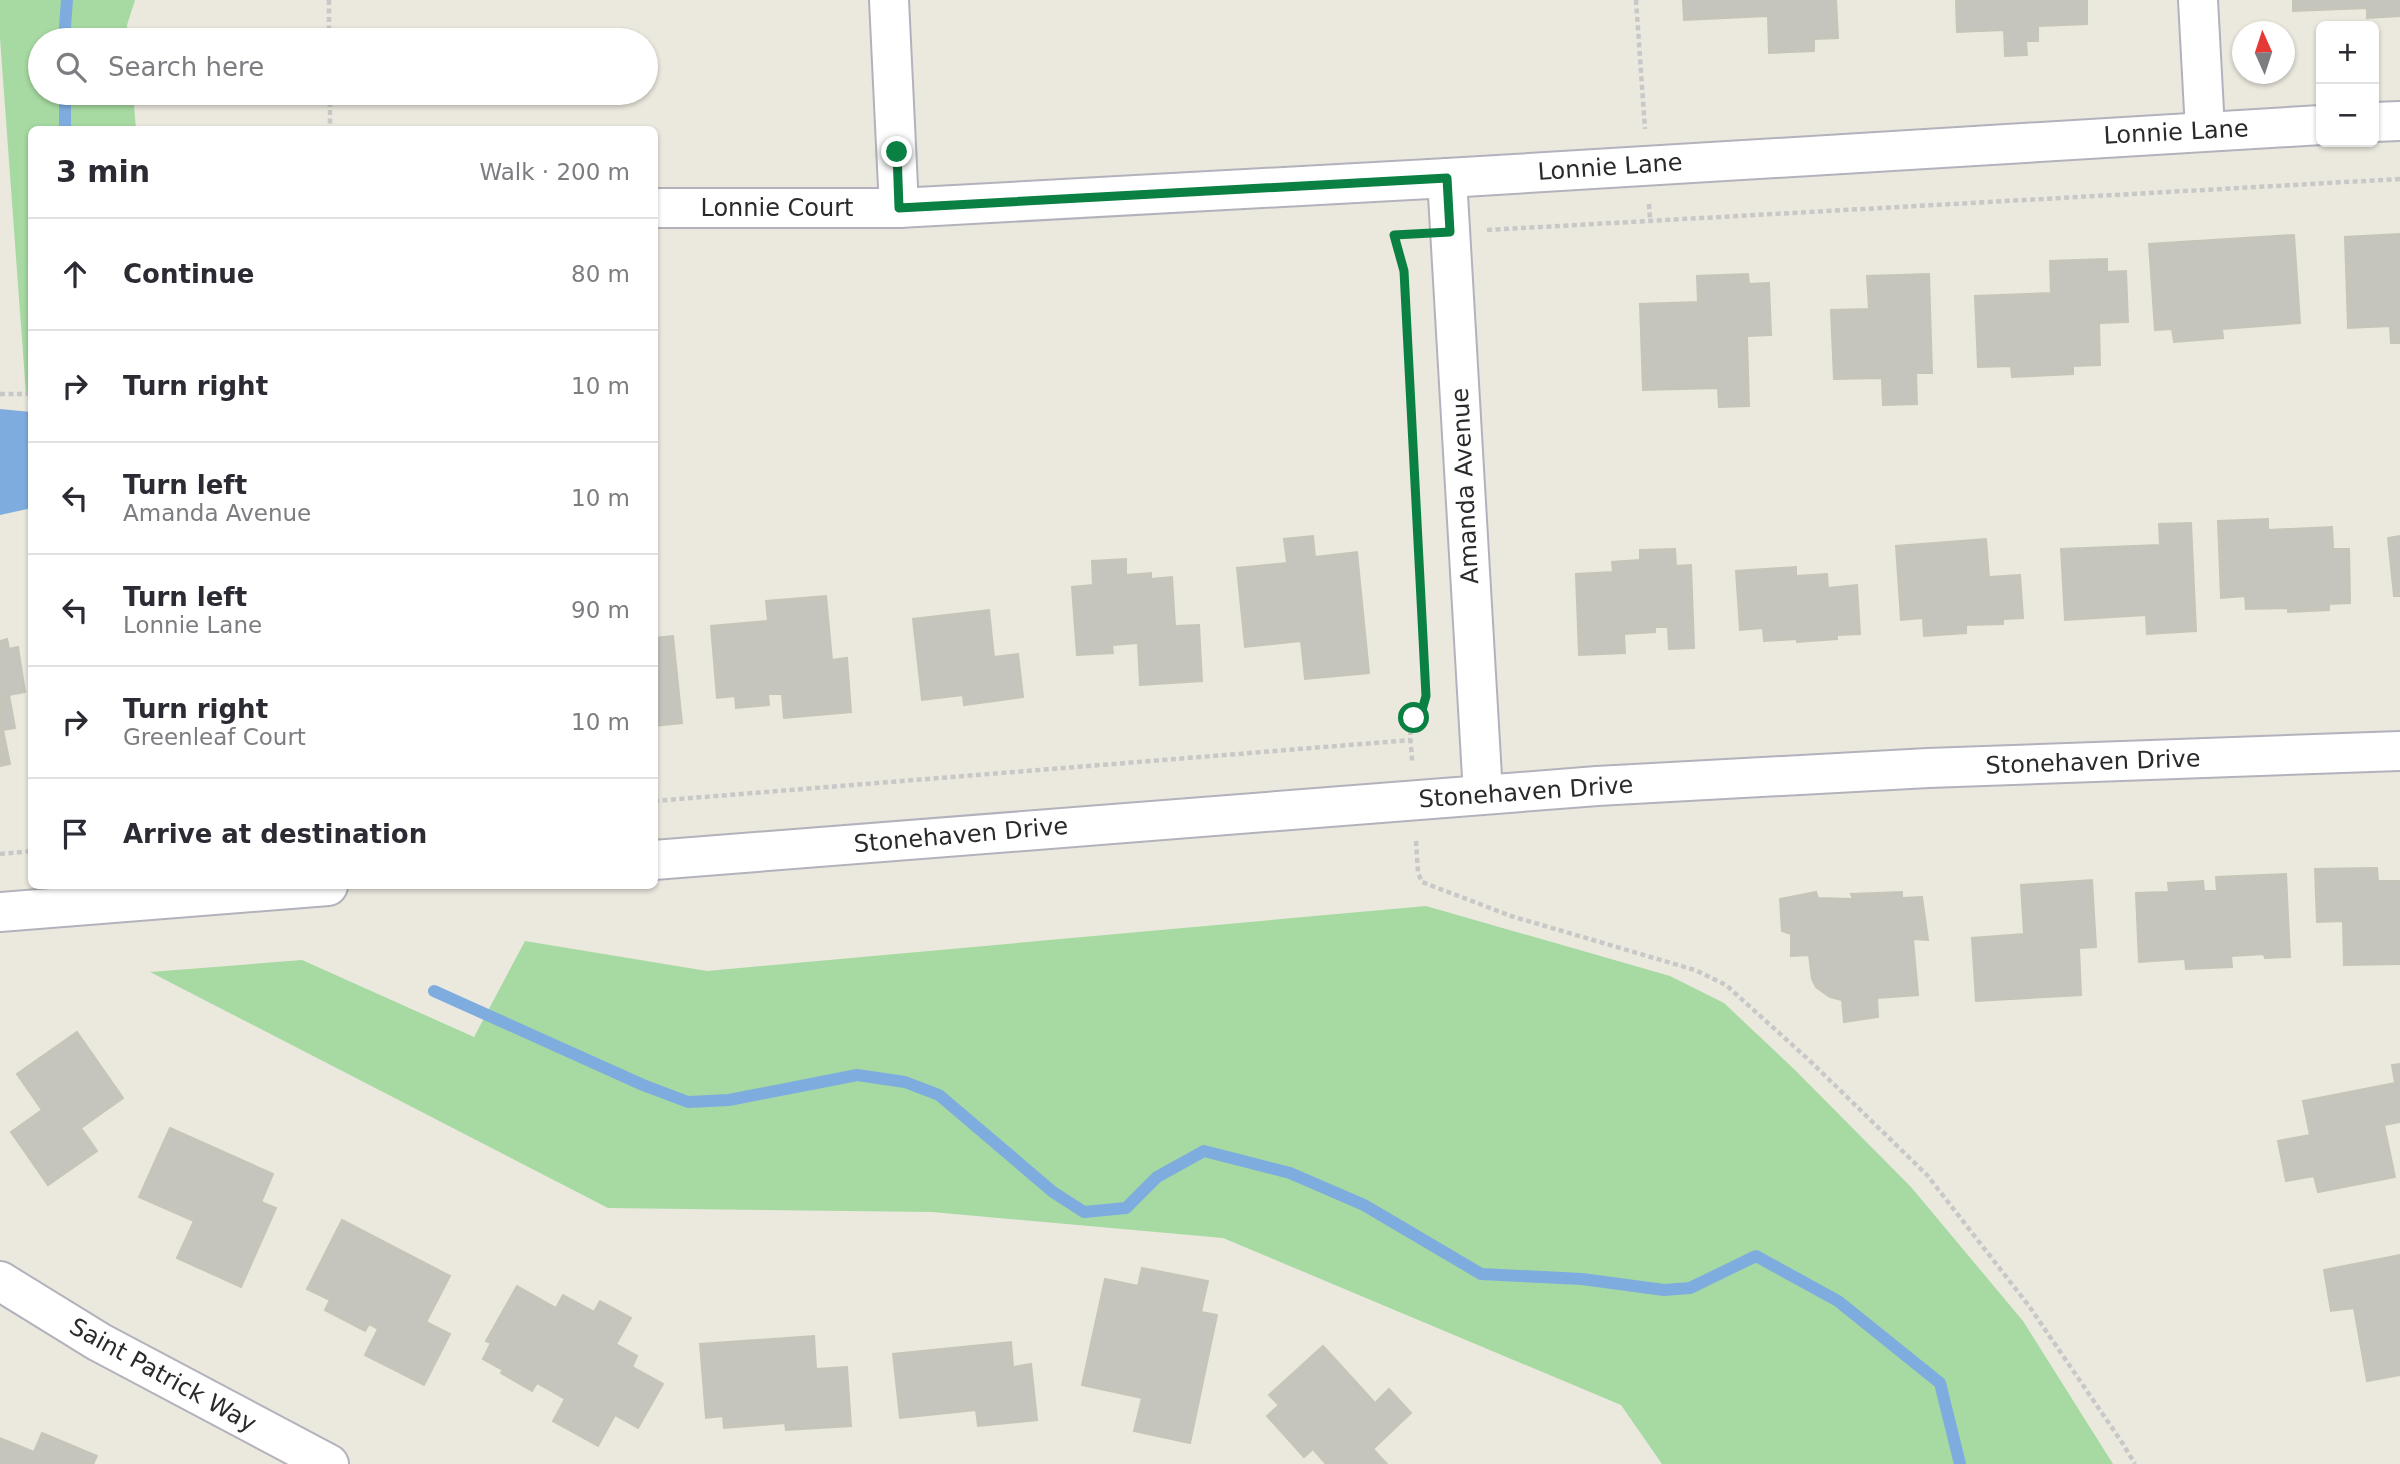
<!DOCTYPE html>
<html lang="en">
<head>
<meta charset="utf-8">
<style>
	body { margin:0; font-family:"DejaVu Sans",sans-serif; background:#f7f7f7; color:#2b2b33 }
	.controls { position:absolute; right:21px; top:21px; display:grid; overflow:hidden; border-radius:10px; box-shadow:0 2px 5px #0004 }
	.controls button { width:63px; height:63px; display:grid; place-items:center; padding:0; border:0; border-bottom:2px solid #e1e1e2; background:#fff; color:#2b2b33; font:35px sans-serif }
	.compass { position:absolute; left:2232px; top:21px; width:63px; height:63px; border-radius:50%; background:#fff; box-shadow:0 2px 5px #0004; rotate:357deg }
	.stop { position:absolute; width:21px; height:21px; margin:-16px; border:5px solid #0b8043; border-radius:50%; background:#fff }
	.stop.end { background:#0b8043; border-color:#fff; box-shadow:0 2px 7px #0008 }
	.list { margin:0; padding:0; list-style:none }
	h2 { display:flex; justify-content:space-between; align-items:center; height:91px; margin:0; padding:0 28px; font-size:30px }
	h2 small { font-size:23px; font-weight:400; color:#7c7c81 }
	.list li { display:grid; grid-template-columns:46px 1fr auto; gap:21px; align-items:center; box-sizing:border-box; height:112px; padding:0 28px; border-top:2px solid #e1e1e2 }
	.list b { display:block; font-size:26px; white-space:nowrap }
	.list p { margin:0; font-size:23px; white-space:nowrap; color:#7c7c81 }
	.list em { font-size:23px; font-style:normal; color:#7c7c81 }
	.icon { flex:none; width:38px; height:38px; fill:none; stroke:currentColor; stroke-width:2; stroke-linecap:round; stroke-linejoin:round }
	.map { position:relative; flex:none; width:2400px; height:1464px; overflow:hidden }
	.search { position:absolute; background:#fff; box-shadow:0 2px 5px #0004; left:28px; top:28px; width:630px; height:77px; display:flex; align-items:center; gap:18px; box-sizing:border-box; padding:0 24px; border-radius:38px; color:#7c7c81; font-size:26px }
	.panel { position:absolute; background:#fff; box-shadow:0 2px 5px #0004; left:28px; top:126px; width:630px; height:763px; border-radius:10px }
	.map>svg:first-child { display:block }
	.green { fill:#a6daa2 }
	.water { fill:#7facdf }
	.lines { fill:none; stroke-linecap:round; stroke-linejoin:round }
	.stream { stroke:#7facdf; stroke-width:12 }
	.building { fill:#c6c5bd; stroke:#c6c5b8; stroke-width:2 }
	.street-casing { stroke:#b3b2bc; stroke-width:42 }
	.path { stroke:#c8c8c8; stroke-width:4.5; stroke-dasharray:5 3.5; stroke-linecap:butt }
	.street { stroke:#fff; stroke-width:38 }
	.route { stroke:#0b8043; stroke-width:9 }
	.labels { text-anchor:middle; dominant-baseline:central; stroke-width:5; stroke-linejoin:round; paint-order:stroke }
	.street-label { font-size:24px; fill:#2a2a2a; stroke:#fff }
</style>
</head>
<body>
<div class="map">
<svg width="2400" height="1464" viewBox="0 0 2400 1464">
	<rect width="100%" height="100%" fill="#ebe9de"/>
	<g class="green">
		<path d="M 0,0 L 135,0 L 127,25 L 128,40 L 40,40 L 40,93 L 133,93 L 136,129 L 32,130 L 31,394 L 26,394 L 0,38 Z"/>
		<path d="M 1426,906 L 1670,976 L 1724,1003 L 1795,1070 L 1911,1187 L 2023,1321 L 2113,1464 L 1662,1464 L 1621,1405 L 1223,1238 L 932,1212 L 608,1208 L 150,972 L 302,960 L 474,1037 L 525,941 L 707,971 Z"/>
	</g>
	<path class="water" d="M 0,409 L 31,412 L 32,508 L 0,515 Z"/>
	<g class="lines">
		<g class="stream">
			<path d="M 64,40 L 67,0"/>
			<path d="M 65,93 L 65,130"/>
			<path d="M 434,991 L 643,1085 L 688,1102 L 729,1100 L 857,1075 L 905,1082 L 939,1095 L 1053,1192 L 1084,1212 L 1126,1208 L 1157,1177 L 1204,1151 L 1290,1173 L 1364,1205 L 1481,1274 L 1582,1279 L 1664,1290 L 1690,1288 L 1756,1256 L 1838,1301 L 1940,1383 L 1960,1464"/>
		</g>
	</g>
	<g class="building">
		<path d="M 1683,0 L 1836,0 L 1838,38 L 1814,39 L 1814,51 L 1769,53 L 1768,16 L 1684,20 Z"/>
		<path d="M 1956,0 L 2087,0 L 2087,24 L 2038,26 L 2038,41 L 2026,41 L 2027,55 L 2005,56 L 2004,30 L 1957,32 Z"/>
		<path d="M 2293,0 L 2400,0 L 2400,16 L 2367,18 L 2367,8 L 2293,11 Z"/>
		<path d="M 2399,234 L 2400,343 L 2391,343 L 2390,326 L 2348,328 L 2345,237 Z"/>
		<path d="M 2294,235 L 2300,323 L 2222,329 L 2223,338 L 2174,342 L 2172,329 L 2155,330 L 2149,244 Z"/>
		<path d="M 2107,259 L 2107,272 L 2126,271 L 2128,322 L 2099,323 L 2100,365 L 2073,366 L 2073,374 L 2012,377 L 2011,366 L 1978,367 L 1975,296 L 2051,293 L 2050,261 Z"/>
		<path d="M 1748,274 L 1749,284 L 1769,283 L 1771,335 L 1747,336 L 1749,406 L 1719,407 L 1718,388 L 1643,390 L 1640,304 L 1698,302 L 1697,276 Z"/>
		<path d="M 1929,274 L 1932,373 L 1916,373 L 1917,404 L 1883,405 L 1882,378 L 1834,379 L 1831,310 L 1869,309 L 1867,276 Z"/>
		<path d="M 2268,519 L 2268,530 L 2332,527 L 2333,549 L 2349,549 L 2350,603 L 2329,604 L 2329,610 L 2288,612 L 2288,608 L 2246,609 L 2245,596 L 2221,598 L 2218,521 Z"/>
		<path d="M 2191,523 L 2196,631 L 2147,634 L 2146,615 L 2065,620 L 2061,549 L 2160,545 L 2159,524 Z"/>
		<path d="M 1313,536 L 1315,557 L 1357,552 L 1369,673 L 1305,679 L 1301,641 L 1245,647 L 1237,568 L 1287,563 L 1284,539 Z"/>
		<path d="M 2400,536 L 2400,596 L 2394,596 L 2388,538 Z"/>
		<path d="M 1986,539 L 1989,577 L 2020,575 L 2023,618 L 2003,619 L 2003,624 L 1966,625 L 1966,633 L 1924,636 L 1923,618 L 1901,620 L 1896,546 Z"/>
		<path d="M 1675,549 L 1676,566 L 1691,565 L 1694,648 L 1669,649 L 1668,627 L 1655,627 L 1655,632 L 1624,634 L 1625,653 L 1579,655 L 1576,574 L 1613,572 L 1612,562 L 1640,560 L 1640,550 Z"/>
		<path d="M 1126,559 L 1126,575 L 1151,573 L 1151,579 L 1172,577 L 1175,626 L 1199,625 L 1202,681 L 1140,685 L 1138,643 L 1112,645 L 1113,653 L 1077,655 L 1072,587 L 1093,585 L 1092,561 Z"/>
		<path d="M 1796,567 L 1796,576 L 1827,574 L 1828,588 L 1857,585 L 1860,634 L 1837,635 L 1837,639 L 1797,642 L 1797,639 L 1764,641 L 1763,628 L 1740,630 L 1736,571 Z"/>
		<path d="M 826,596 L 832,660 L 847,658 L 851,712 L 784,718 L 782,694 L 768,694 L 769,705 L 736,708 L 735,696 L 717,698 L 711,626 L 768,621 L 766,601 Z"/>
		<path d="M 989,610 L 994,657 L 1018,654 L 1023,697 L 964,705 L 963,695 L 922,700 L 913,619 Z"/>
		<path d="M 673,636 L 682,723 L 654,726 L 654,638 Z"/>
		<path d="M 7,639 L 9,649 L 18,647 L 25,692 L 9,695 L 15,728 L 3,730 L 10,764 L 0,766 L 0,641 Z"/>
		<path d="M 2377,868 L 2378,881 L 2400,881 L 2400,964 L 2344,965 L 2343,921 L 2317,922 L 2315,869 Z"/>
		<path d="M 2286,874 L 2290,957 L 2265,958 L 2264,954 L 2231,956 L 2232,967 L 2186,969 L 2185,959 L 2139,962 L 2136,893 L 2169,892 L 2168,883 L 2203,881 L 2204,891 L 2217,891 L 2216,877 Z"/>
		<path d="M 2092,880 L 2096,947 L 2079,948 L 2081,995 L 1976,1001 L 1972,938 L 2024,934 L 2021,885 Z"/>
		<path d="M 1816,892 L 1818,898 L 1853,899 L 1851,894 L 1902,892 L 1902,898 L 1922,897 L 1928,940 L 1913,939 L 1918,995 L 1877,998 L 1878,1017 L 1844,1022 L 1842,1000 L 1830,997 L 1816,987 L 1812,979 L 1809,955 L 1791,956 L 1791,934 L 1782,931 L 1780,899 Z"/>
		<path d="M 77,1032 L 123,1098 L 81,1128 L 97,1151 L 48,1185 L 11,1132 L 42,1110 L 17,1074 Z"/>
		<path d="M 2400,1064 L 2400,1122 L 2384,1125 L 2395,1177 L 2318,1192 L 2314,1176 L 2286,1181 L 2278,1141 L 2310,1135 L 2303,1101 L 2395,1083 L 2392,1065 Z"/>
		<path d="M 170,1128 L 273,1174 L 261,1202 L 276,1208 L 241,1287 L 177,1258 L 194,1221 L 139,1197 Z"/>
		<path d="M 342,1220 L 450,1276 L 426,1322 L 450,1334 L 424,1385 L 365,1355 L 378,1329 L 369,1324 L 365,1331 L 325,1310 L 330,1300 L 307,1289 Z"/>
		<path d="M 2400,1255 L 2400,1375 L 2367,1381 L 2354,1308 L 2331,1311 L 2324,1270 Z"/>
		<path d="M 1142,1268 L 1208,1281 L 1201,1312 L 1217,1315 L 1190,1443 L 1134,1431 L 1142,1398 L 1082,1385 L 1105,1279 L 1138,1286 Z"/>
		<path d="M 517,1286 L 556,1308 L 563,1295 L 594,1312 L 600,1301 L 631,1318 L 616,1344 L 637,1356 L 632,1367 L 663,1384 L 638,1428 L 615,1415 L 598,1446 L 553,1421 L 565,1399 L 537,1383 L 532,1391 L 501,1373 L 503,1370 L 483,1359 L 491,1343 L 486,1341 Z"/>
		<path d="M 814,1336 L 816,1369 L 847,1367 L 851,1426 L 786,1430 L 785,1423 L 724,1428 L 723,1416 L 706,1418 L 700,1344 Z"/>
		<path d="M 1011,1342 L 1013,1367 L 1031,1364 L 1037,1420 L 978,1426 L 976,1410 L 900,1418 L 893,1354 Z"/>
		<path d="M 1323,1346 L 1375,1403 L 1389,1389 L 1411,1413 L 1373,1449 L 1387,1464 L 1326,1464 L 1313,1449 L 1304,1457 L 1267,1416 L 1279,1405 L 1269,1395 Z"/>
		<path d="M 42,1433 L 97,1456 L 93,1464 L 0,1464 L 0,1438 L 34,1452 Z"/>
	</g>
	<g class="lines">
		<g class="street-casing">
			<g id="street">
				<path d="M 889,0 L 899,208"/>
				<path d="M 2198,0 L 2205,130"/>
				<path d="M 2374,122 L 2400,121"/>
				<path d="M 1447,178 L 1483,794"/>
				<path d="M 654,208 L 899,208 L 1447,178 L 2321,125"/>
				<path d="M 654,860 L 1597,786 L 1928,768 L 2400,751"/>
				<path d="M 0,912 L 328,886"/>
				<path d="M 0,1281 L 99,1342 L 329,1464"/>
			</g>
		</g>
		<g class="path">
			<path d="M 329,0 L 329,40"/>
			<path d="M 1636,0 L 1645,129"/>
			<path d="M 330,93 L 330,130"/>
			<path d="M 1649,204 L 1650,220"/>
			<path d="M 1487,230 L 2400,179"/>
			<path d="M 1412,234 L 1394,235 L 1404,271 L 1426,696 C 1422,707 1413,716 1411,727 C 1409,737 1412,751 1412,762"/>
			<path d="M 0,394 L 32,394"/>
			<path d="M 654,801 L 1411,740"/>
			<path d="M 1416,841 L 1418,873 L 1422,882 L 1511,916 L 1695,970 L 1726,985 L 1809,1060 L 1927,1175 L 2029,1306 L 2121,1441 L 2135,1464"/>
			<path d="M 0,854 L 32,851"/>
		</g>
		<use href="#street" class="street"/>
	</g>
	<g class="lines">
		<path class="route" d="M 897,152 L 899,208 L 1447,178 L 1450,232 L 1394,235 L 1404,271 L 1426,696 L 1422,710 L 1414,718"/>
	</g>
	<g class="labels">
		<g class="street-label">
			<text transform="translate(2176 132) rotate(-3)">Lonnie Lane</text>
			<text transform="translate(1610 167) rotate(-4)">Lonnie Lane</text>
			<text x="777" y="208">Lonnie Court</text>
			<text transform="translate(1465 486) rotate(-93)">Amanda Avenue</text>
			<text transform="translate(2093 762) rotate(-2)">Stonehaven Drive</text>
			<text transform="translate(1526 792) rotate(-4)">Stonehaven Drive</text>
			<text transform="translate(961 835) rotate(-5)">Stonehaven Drive</text>
			<text transform="translate(163 1375) rotate(29)">Saint Patrick Way</text>
		</g>
	</g>
</svg>
<div class="controls">
<button>+</button>
<button>−</button>
</div>
<svg class="compass" viewBox="-18 -18 36 36"><path d="M0-13l5 13h-10z" fill="#e53935"/><path d="M0 13l5-13h-10z" fill="#7c7c81"/></svg>
<div class="stop" style="left:1414px;top:718px"></div>
<div class="stop end" style="left:897px;top:152px"></div>
<div class="search"><svg class="icon" aria-label="search" viewBox="0 0 24 24"><circle cx="10" cy="10" r="6"/><path d="M15 15l6 6"/></svg>Search here</div>
<section class="panel">
<h2>3 min<small>Walk · 200 m</small></h2>
<ul class="list">
<li><svg class="icon" aria-label="ahead" viewBox="0 0 24 24"><path d="M12 20V5M6 11l6-6 6 6"/></svg><div><b>Continue</b></div><em>80 m</em></li>
<li><svg class="icon" aria-label="right" viewBox="0 0 24 24"><path d="M7 20v-9h11M14 6l5 5-5 5"/></svg><div><b>Turn right</b></div><em>10 m</em></li>
<li><svg class="icon" aria-label="left" viewBox="0 0 24 24"><path d="M17 20v-9H6M10 6l-5 5 5 5"/></svg><div><b>Turn left</b><p>Amanda Avenue</p></div><em>10 m</em></li>
<li><svg class="icon" aria-label="left" viewBox="0 0 24 24"><path d="M17 20v-9H6M10 6l-5 5 5 5"/></svg><div><b>Turn left</b><p>Lonnie Lane</p></div><em>90 m</em></li>
<li><svg class="icon" aria-label="right" viewBox="0 0 24 24"><path d="M7 20v-9h11M14 6l5 5-5 5"/></svg><div><b>Turn right</b><p>Greenleaf Court</p></div><em>10 m</em></li>
<li><svg class="icon" aria-label="arrive" viewBox="0 0 24 24"><path d="M6 21V4h12l-3 4 3 4H6"/></svg><div><b>Arrive at destination</b></div></li>
</ul>
</section>
</div>
</body>
</html>
